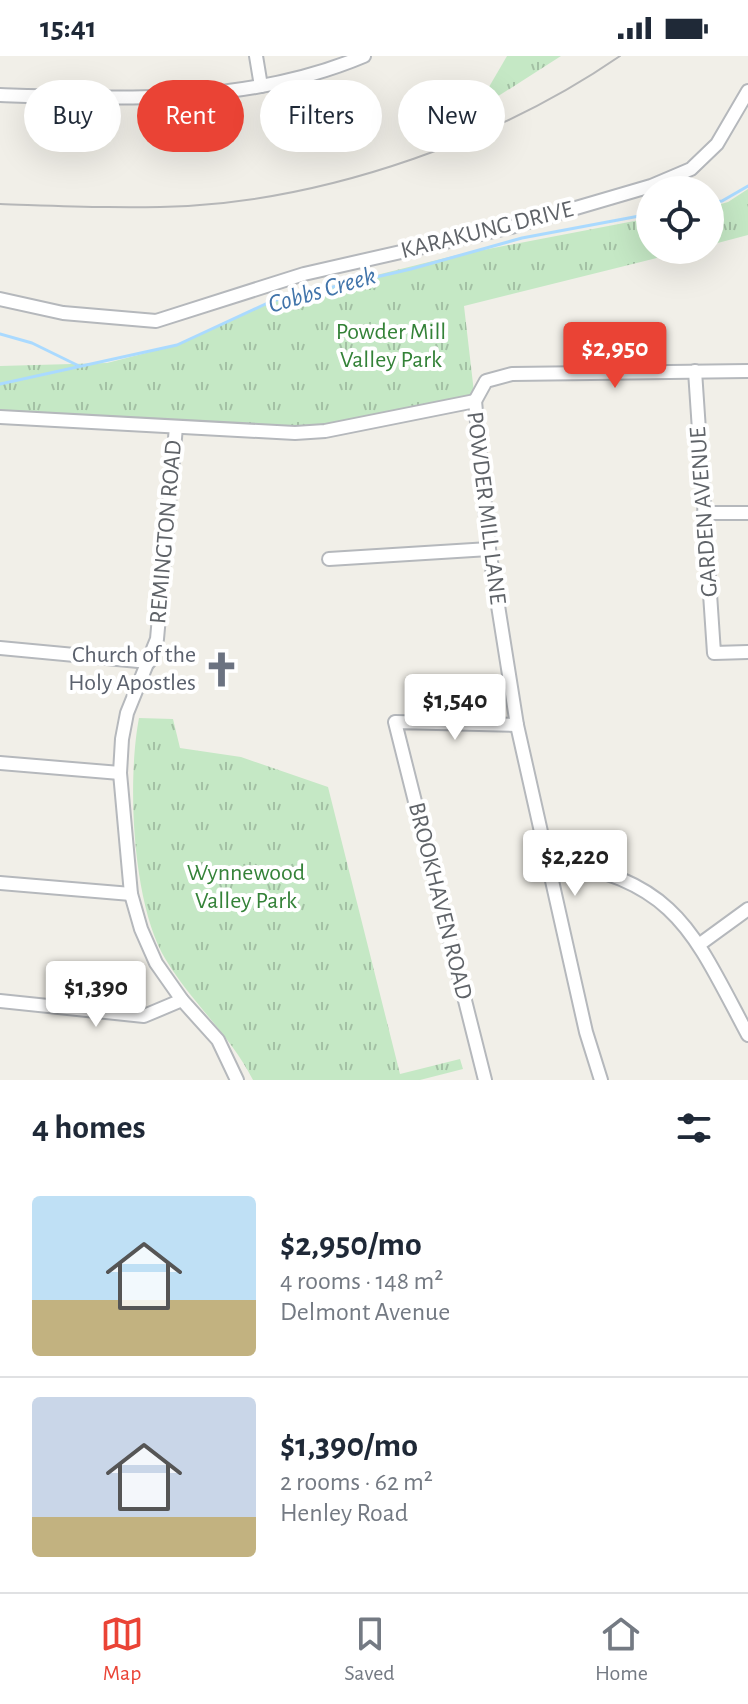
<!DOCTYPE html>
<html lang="en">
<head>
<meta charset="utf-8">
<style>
	:root { --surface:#fff; --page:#f2f2f3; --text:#1f2937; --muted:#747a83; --line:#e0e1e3; --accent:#ea4335 }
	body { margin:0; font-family:"Alegreya Sans",sans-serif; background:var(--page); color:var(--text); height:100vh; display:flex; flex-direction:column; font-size:30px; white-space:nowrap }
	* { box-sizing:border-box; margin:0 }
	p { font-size:26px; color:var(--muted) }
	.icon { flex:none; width:44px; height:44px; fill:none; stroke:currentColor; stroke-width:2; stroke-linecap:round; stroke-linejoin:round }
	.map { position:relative; height:1024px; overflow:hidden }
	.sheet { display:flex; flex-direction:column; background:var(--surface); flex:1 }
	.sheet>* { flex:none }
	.top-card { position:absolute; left:24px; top:24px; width:700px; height:72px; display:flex; gap:16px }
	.fabs { position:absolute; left:636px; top:120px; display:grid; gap:16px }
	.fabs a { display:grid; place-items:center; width:88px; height:88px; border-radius:50%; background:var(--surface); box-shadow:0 8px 32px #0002; font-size:40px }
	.price { position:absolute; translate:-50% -68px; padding:0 18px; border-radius:8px; background:#fff; color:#222; font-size:26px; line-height:52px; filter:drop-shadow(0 2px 4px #0008) }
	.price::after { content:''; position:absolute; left:50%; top:48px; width:24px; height:18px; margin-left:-12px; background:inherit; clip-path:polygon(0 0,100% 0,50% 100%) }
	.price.active { background:var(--accent); color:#fff }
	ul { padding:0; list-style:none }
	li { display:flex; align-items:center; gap:24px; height:200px; padding:0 32px }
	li+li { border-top:2px solid var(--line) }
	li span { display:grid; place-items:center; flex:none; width:224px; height:160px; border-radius:8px; color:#555 }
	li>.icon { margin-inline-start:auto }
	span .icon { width:96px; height:96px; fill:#fffc; stroke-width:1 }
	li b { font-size:34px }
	h2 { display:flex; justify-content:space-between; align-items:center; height:96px; padding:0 32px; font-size:34px }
	.pill { padding:0 28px; border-radius:36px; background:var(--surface); box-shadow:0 8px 32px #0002; font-size:28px; line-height:72px }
	.pill.active { background:var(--accent); color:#fff }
	.status { display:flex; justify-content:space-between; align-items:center; height:56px; padding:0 40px; background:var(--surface); direction:ltr }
	.status svg { height:22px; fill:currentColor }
	.tabs { display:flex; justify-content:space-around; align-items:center; height:112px; border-top:2px solid var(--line); background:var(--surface); font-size:22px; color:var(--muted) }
	.tabs a { display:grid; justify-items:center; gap:4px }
	.tabs .active { color:var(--accent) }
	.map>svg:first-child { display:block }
</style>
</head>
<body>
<div class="status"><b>15:41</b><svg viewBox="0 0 49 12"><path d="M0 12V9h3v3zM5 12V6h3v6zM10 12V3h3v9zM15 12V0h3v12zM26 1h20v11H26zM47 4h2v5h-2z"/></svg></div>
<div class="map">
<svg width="748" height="1024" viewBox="0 0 748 1024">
	<defs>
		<pattern id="park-tufts" width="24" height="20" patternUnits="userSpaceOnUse" patternTransform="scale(2)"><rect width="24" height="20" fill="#c5e8c5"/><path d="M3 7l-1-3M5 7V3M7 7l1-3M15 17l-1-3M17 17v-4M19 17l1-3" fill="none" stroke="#a3c0a4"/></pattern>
	</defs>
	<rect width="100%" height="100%" fill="#f1efe8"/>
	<g fill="url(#park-tufts)">
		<polygon points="507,0 561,0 475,55"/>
		<polygon points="748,133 748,179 710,189 710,151 728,146"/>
		<polygon points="650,162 650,194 689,194 464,250 475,345 325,375 0,361 0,310 107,307 177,289 272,245 457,199"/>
		<path d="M139,662L173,663L180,692L241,701L328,731L400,1018L460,1003L463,1013L420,1024H253C230,979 192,947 166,904C132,849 127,725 139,662Z"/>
	</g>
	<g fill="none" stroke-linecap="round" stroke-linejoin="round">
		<g stroke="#aadaff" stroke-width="3">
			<polyline points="710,147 722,145 748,130"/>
			<polyline points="0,278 32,287 79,310"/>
			<polyline points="0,328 177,289 272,245 411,213 522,182 650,158"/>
		</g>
		<defs>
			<g id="minor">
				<polyline points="256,0 261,30"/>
				<path d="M0,39C123,43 248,49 364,0"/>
				<polyline points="0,243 63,257 156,265 304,218 511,171 651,130 691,113 717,88 748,35"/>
				<polyline points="695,315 714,597 748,596"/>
				<polyline points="475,345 489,493 517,669 586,976 601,1024"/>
				<polyline points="475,345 486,325 512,318 748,315"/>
				<polyline points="0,361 295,377 325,375 475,345"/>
				<polyline points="176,371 157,583 127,657 122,683 120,717 131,838 141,873 156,907 182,944 218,984 237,1024"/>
				<polyline points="704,457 748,457"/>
				<polyline points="329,503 489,493"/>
				<polyline points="0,592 149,606"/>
				<polyline points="0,707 120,717"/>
				<path d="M548,803C677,826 691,872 748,979"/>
				<polyline points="0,827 131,838"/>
				<polyline points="700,888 748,853"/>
				<polyline points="0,945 144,960 182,944"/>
				<polyline points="485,1024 395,666 517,669"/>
			</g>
		</defs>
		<use href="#minor" stroke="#b5b8bc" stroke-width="16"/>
		<use href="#minor" stroke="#fff" stroke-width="12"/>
		<path stroke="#b6b7b8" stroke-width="2" d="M0,148C63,150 125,153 188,150C334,141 500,83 620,0"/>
	</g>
	<defs>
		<symbol id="church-bare" viewBox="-9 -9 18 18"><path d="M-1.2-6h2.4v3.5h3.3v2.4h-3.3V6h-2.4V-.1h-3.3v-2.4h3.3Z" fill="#6b7280" stroke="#fff" stroke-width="2.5" paint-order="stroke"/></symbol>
	</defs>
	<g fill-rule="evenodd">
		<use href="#church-bare" x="196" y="588" width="51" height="51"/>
	</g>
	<g text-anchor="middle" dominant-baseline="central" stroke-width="8" stroke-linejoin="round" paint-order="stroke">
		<g font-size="24" fill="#5f6368" stroke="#fff">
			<text transform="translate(487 174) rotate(-14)">KARAKUNG DRIVE</text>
			<text transform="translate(486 452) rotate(83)">POWDER MILL LANE</text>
			<text transform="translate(704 456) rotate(-94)">GARDEN AVENUE</text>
			<text transform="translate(166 476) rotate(-85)">REMINGTON ROAD</text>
			<text transform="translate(440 845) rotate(76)">BROOKHAVEN ROAD</text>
		</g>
		<g font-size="24" fill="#348238" stroke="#fff">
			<text x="391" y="276">Powder Mill<tspan x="391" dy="28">Valley Park</tspan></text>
			<text x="246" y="817">Wynnewood<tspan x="246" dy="28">Valley Park</tspan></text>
		</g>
		<g font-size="24" fill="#5b616d" stroke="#fff" text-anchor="end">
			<text x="196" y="599">Church of the<tspan x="196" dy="28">Holy Apostles</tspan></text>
		</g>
		<g font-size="26" font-style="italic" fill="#4174aa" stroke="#fff">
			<text transform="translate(322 234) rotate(-16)">Cobbs Creek</text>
		</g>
	</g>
</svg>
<div class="fabs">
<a><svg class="icon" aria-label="locate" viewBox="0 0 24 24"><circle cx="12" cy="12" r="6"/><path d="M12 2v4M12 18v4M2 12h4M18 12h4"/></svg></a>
</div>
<b class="price active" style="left:615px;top:334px">$2,950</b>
<b class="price" style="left:455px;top:686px">$1,540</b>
<b class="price" style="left:575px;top:842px">$2,220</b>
<b class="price" style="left:96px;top:973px">$1,390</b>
<div class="top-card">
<a class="pill">Buy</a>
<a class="pill active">Rent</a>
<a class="pill">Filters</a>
<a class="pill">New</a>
</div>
</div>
<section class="sheet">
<h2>4 homes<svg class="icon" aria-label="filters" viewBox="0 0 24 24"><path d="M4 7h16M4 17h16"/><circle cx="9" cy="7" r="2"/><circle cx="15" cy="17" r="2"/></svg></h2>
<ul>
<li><span style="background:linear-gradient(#bfe0f5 65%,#c2b280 0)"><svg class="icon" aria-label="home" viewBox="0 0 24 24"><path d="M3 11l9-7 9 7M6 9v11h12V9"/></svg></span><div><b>$2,950/mo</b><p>4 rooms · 148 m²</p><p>Delmont Avenue</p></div></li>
<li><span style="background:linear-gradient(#c9d6e8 75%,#c2b280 0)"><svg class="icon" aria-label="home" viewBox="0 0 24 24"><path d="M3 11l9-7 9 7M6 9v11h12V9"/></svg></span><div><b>$1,390/mo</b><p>2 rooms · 62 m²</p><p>Henley Road</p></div></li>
</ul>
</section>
<nav class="tabs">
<a class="active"><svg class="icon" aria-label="map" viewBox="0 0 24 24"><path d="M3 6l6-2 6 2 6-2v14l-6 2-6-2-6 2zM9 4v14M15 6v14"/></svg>Map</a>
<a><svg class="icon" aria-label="saved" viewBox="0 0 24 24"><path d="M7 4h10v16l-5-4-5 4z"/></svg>Saved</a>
<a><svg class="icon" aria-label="home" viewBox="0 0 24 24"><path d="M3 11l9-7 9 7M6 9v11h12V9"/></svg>Home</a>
</nav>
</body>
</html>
